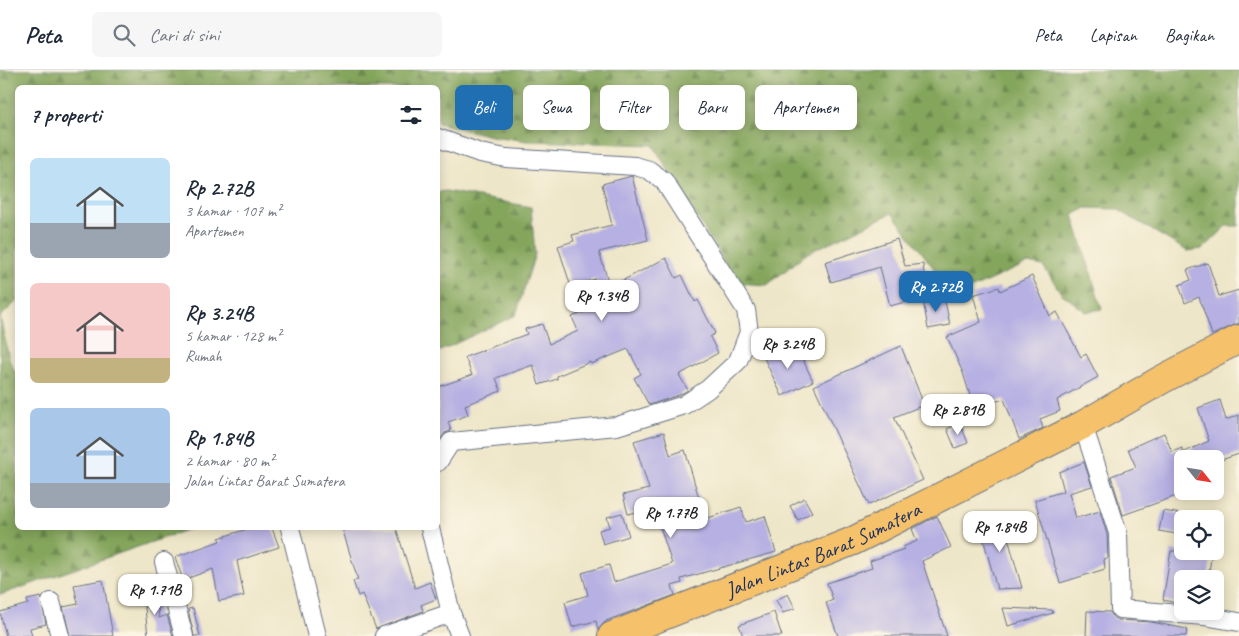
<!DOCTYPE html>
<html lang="id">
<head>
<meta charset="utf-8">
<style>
	:root { --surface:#fff; --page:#f6f6f7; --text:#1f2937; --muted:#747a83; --line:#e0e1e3; --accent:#1f6fb2 }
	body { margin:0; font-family:Caveat,sans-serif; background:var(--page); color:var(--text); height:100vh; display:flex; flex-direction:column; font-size:19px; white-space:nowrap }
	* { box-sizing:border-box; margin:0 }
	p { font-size:16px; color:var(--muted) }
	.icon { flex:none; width:28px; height:28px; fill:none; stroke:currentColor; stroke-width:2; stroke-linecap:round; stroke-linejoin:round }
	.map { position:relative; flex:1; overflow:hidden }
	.details { position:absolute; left:15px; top:15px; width:425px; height:445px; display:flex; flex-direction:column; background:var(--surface); border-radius:8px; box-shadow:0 2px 12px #0003 }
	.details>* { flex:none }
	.banner { position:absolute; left:455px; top:15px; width:475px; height:45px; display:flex; gap:10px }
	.needle { width:32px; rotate:120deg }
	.buttons { position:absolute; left:1174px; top:380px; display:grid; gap:10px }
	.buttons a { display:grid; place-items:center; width:50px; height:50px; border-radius:8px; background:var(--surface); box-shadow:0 2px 12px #0003; font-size:25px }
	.price { position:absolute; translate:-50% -42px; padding:0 11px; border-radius:10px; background:#fff; color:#222; font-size:16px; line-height:32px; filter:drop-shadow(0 1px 2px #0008) }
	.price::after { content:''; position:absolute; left:50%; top:30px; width:15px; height:11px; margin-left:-8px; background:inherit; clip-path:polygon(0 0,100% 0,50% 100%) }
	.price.selected { background:var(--accent); color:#fff }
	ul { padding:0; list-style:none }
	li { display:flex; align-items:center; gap:15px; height:125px; padding:0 15px }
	li span { display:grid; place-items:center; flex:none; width:140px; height:100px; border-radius:8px; color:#555 }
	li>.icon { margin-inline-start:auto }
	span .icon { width:60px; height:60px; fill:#fffc; stroke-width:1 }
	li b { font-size:21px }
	h2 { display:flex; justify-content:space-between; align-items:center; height:60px; padding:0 15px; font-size:21px }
	.chip { padding:0 18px; border-radius:8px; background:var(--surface); box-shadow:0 2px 12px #0003; font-size:18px; line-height:45px }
	.chip.selected { background:var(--accent); color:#fff }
	header { display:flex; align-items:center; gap:30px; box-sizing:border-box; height:70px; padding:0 25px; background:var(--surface); border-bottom:1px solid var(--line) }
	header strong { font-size:24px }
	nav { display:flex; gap:28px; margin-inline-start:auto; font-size:18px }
	.search { width:350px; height:45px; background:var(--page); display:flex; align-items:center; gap:12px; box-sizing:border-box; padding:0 18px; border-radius:8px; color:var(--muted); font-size:19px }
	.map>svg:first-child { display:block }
</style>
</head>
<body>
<header>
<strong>Peta</strong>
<div class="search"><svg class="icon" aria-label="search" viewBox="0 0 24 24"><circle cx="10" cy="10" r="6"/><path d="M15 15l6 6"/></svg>Cari di sini</div>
<nav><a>Peta</a><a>Lapisan</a><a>Bagikan</a></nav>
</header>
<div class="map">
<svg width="1239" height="566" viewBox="0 0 1239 566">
	<defs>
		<pattern id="forest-firs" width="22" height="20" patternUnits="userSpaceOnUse" patternTransform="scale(1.25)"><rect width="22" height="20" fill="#84a65b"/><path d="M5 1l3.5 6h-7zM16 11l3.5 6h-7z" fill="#6b884e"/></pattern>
	</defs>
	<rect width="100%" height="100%" fill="#fcf5e5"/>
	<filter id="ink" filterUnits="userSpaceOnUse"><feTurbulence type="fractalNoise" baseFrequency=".02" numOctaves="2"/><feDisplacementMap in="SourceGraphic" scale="10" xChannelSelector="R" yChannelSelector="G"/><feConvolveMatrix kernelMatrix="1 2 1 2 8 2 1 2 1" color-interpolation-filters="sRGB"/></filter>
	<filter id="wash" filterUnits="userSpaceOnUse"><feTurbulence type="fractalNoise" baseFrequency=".0096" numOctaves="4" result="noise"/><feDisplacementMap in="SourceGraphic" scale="20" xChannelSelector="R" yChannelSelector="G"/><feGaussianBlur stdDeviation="1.12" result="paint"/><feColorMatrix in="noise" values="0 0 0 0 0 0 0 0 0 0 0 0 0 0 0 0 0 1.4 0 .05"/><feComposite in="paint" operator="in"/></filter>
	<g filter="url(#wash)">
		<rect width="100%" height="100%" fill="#eee6c8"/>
		<g fill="url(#forest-firs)" stroke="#506a5c">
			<polygon points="0,0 1239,0 1239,156 1227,156 1203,179 1187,181 1117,139 1086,138 1073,145 1102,239 1086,242 1061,223 1043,196 1028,193 966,221 950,220 892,143 808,183 767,215 737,213 653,75 527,71 491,66 438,53 438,18 18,18 17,231 0,247 10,292 17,305 18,458 192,458 0,525"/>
			<polygon points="446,121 531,137 535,184 516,245 438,282 438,122"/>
		</g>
		<g id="blocks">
			<g fill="#b6b0e3">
				<polygon points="632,106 648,170 599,182 610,217 666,188 676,208 682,205 695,232 698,230 715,263 710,267 718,283 679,305 688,320 679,325 649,335 634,308 641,304 628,279 591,294 590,292 557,306 557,309 539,315 533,295 496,308 501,321 465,335 468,345 448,352 451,361 445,363 438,373 438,317 472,305 465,287 527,264 525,259 542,254 549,274 578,261 572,247 606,233 595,209 571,217 558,176 574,171 572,165 612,155 602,114"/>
				<polygon points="897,169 905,196 923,194 927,226 890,236 880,197 831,212 825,192"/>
				<polygon points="1208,193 1219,226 1239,220 1239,253 1212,265 1199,227 1185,233 1179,215 1191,210 1187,200"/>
				<polygon points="1032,206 1050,246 1057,242 1081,287 1086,284 1098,307 1057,330 1060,341 1040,349 1043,358 1019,369 1004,329 974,338 963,303 947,267 981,252 973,225 999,217 1000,221"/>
				<polygon points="944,226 950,255 928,259 923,230"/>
				<polygon points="795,273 813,311 782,326 764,288"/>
				<polygon points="901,276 924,335 894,347 923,410 869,435 814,316"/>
				<polygon points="1220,330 1226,350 1239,345 1239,384 1215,392 1215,389 1182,389 1182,424 1123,445 1111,406 1136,397 1128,379 1164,363 1172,382 1182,378 1182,383 1209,371 1198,338"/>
				<polygon points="960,353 968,373 955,378 947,359"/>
				<polygon points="664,362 670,385 685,380 705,449 741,437 746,452 765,446 776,482 681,509 682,513 672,516 675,525 606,551 598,560 596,551 572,557 565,532 588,525 582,503 609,495 614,512 672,494 654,438 628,444 623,425 649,419 634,371"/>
				<polygon points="1084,392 1092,416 1069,423 1076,448 1100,441 1107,465 1108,488 1104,489 1105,499 1060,513 1035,430 1064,421 1059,402"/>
				<polygon points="804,428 812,442 798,450 790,436"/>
				<polygon points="1163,441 1182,444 1182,465 1159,461"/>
				<polygon points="622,443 629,466 603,474 599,460 610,457 607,447"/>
				<polygon points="1001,443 1022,518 997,519 978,450"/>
				<polygon points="937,446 951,477 922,491 947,566 838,566 826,533 833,530 827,513 872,498 870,491 904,479 903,477 917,471 912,459"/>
				<polygon points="250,458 272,458 279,477 237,491 244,526 219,531 213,499 183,510 175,487 220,471 219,468"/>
				<polygon points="342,458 396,458 415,518 430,512 436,529 421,535 423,541 376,559 362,524 358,526 353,511 358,510"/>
				<polygon points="1171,481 1212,481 1208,509 1182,509 1182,534 1163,530"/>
				<polygon points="103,510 113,566 70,566 63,537 78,534 74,515"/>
				<polygon points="156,519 159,548 167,545 173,566 148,566 143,520"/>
				<polygon points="788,524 795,538 783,543 776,530"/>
				<polygon points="41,527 46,554 30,558 32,566 6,566 0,542 28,534 27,530"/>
				<polygon points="193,538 200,566 194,566 188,539"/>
				<polygon points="1003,538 1052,540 1053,543 1008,556"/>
				<polygon points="1087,541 1110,542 1114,548 1119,550 1151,552 1187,559 1186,566 1086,566"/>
				<polygon points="774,542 782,566 743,566 739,555"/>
			</g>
		</g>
	</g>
	<g filter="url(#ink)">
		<use href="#blocks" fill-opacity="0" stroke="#656f83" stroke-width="1"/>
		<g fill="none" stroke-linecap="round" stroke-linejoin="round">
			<defs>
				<g id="minor">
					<polyline points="438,68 480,83 506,88 635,96 649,100 664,111 746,240 749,262 738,291 708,319 684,335 617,356 451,372 438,392"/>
					<polyline points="1083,355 1118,463 1120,539 1204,546 1239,552"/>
					<polyline points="290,458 317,566"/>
					<polyline points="430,458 451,543 460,566"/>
					<polyline points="164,492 184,566"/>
					<polyline points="51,532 60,566"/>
					<polyline points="384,566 451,543"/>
				</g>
				<g id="trunk">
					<path id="s1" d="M612,566L853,471L1083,355L1161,310L1239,269"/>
				</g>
			</defs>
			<use href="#minor" stroke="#656f83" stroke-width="20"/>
			<use href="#trunk" stroke="#656f83" stroke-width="30"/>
			<use href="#minor" stroke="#fff" stroke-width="18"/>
			<use href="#trunk" stroke="#f5c16b" stroke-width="28"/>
		</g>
	</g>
	<g text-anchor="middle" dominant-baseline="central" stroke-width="5" stroke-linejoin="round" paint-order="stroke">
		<g font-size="21" fill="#1b2f5e" stroke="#fcf5e5">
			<text stroke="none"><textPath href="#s1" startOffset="228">Jalan Lintas Barat Sumatera</textPath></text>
		</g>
	</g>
</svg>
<div class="buttons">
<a><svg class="needle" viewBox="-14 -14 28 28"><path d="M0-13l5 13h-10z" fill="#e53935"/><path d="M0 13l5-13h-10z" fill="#747a83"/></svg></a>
<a><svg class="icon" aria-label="locate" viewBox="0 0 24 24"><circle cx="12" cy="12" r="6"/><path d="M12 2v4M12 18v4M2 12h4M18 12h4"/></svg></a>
<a><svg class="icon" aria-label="layers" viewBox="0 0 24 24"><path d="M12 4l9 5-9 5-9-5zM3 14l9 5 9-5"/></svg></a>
</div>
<b class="price selected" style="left:936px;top:243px">Rp 2.72B</b>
<b class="price" style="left:602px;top:252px">Rp 1.34B</b>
<b class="price" style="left:788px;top:300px">Rp 3.24B</b>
<b class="price" style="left:958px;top:366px">Rp 2.81B</b>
<b class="price" style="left:671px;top:469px">Rp 1.77B</b>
<b class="price" style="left:1000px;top:483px">Rp 1.84B</b>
<b class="price" style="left:155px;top:546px">Rp 1.71B</b>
<div class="banner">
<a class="chip selected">Beli</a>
<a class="chip">Sewa</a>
<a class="chip">Filter</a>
<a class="chip">Baru</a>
<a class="chip">Apartemen</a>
</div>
<section class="details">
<h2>7 properti<svg class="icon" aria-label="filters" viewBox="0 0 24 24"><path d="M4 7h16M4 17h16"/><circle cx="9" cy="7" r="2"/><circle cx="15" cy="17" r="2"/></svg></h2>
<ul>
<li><span style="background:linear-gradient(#bfe0f5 65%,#9aa5b1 0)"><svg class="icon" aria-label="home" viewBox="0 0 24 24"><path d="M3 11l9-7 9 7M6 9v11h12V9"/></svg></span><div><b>Rp 2.72B</b><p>3 kamar · 107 m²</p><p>Apartemen</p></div></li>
<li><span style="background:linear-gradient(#f6c9c9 75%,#c2b280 0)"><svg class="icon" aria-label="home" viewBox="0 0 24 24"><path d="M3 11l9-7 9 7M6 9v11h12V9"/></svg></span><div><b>Rp 3.24B</b><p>5 kamar · 128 m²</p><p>Rumah</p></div></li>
<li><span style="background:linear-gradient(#a9c7e8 75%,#9aa5b1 0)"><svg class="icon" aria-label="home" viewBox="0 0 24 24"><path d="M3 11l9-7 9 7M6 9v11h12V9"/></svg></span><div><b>Rp 1.84B</b><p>2 kamar · 80 m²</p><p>Jalan Lintas Barat Sumatera</p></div></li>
</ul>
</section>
</div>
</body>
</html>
